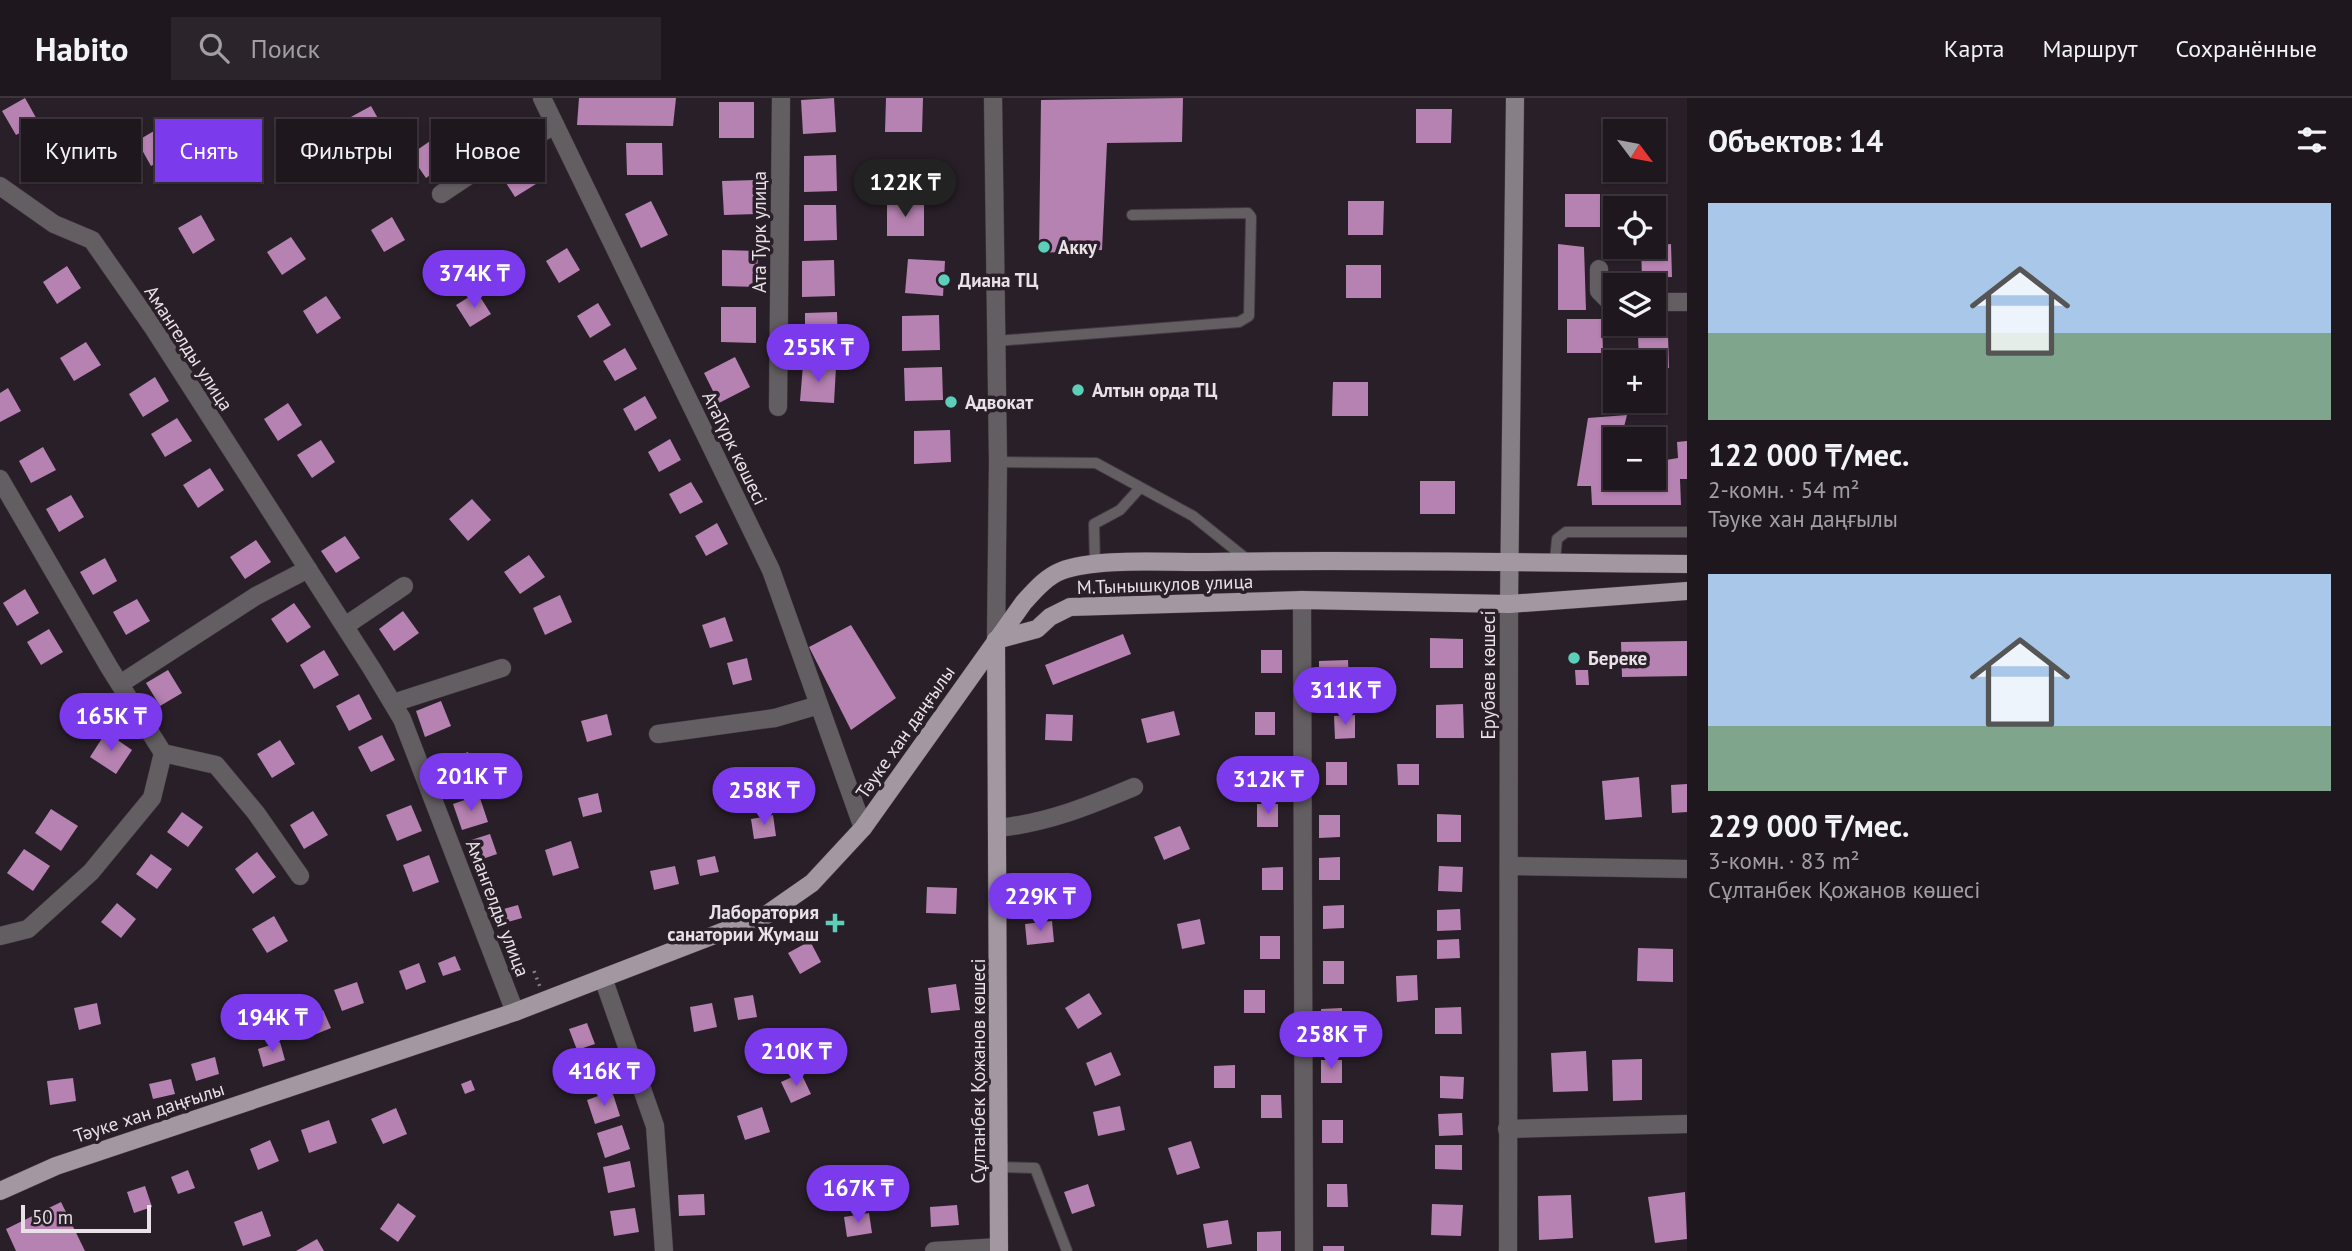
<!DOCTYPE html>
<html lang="ru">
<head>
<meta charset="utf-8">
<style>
	:root { --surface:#1f171e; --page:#2c242b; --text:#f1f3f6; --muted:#a19fa4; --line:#3c363c; --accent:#7c3aed }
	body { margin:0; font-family:"PT Sans",sans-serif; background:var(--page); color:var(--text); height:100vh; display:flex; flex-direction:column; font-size:26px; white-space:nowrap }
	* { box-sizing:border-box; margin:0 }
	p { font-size:23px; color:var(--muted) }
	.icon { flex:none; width:38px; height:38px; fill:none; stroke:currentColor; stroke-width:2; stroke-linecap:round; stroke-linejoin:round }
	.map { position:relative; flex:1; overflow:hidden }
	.sheet { display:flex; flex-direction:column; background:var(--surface); width:665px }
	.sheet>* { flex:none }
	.hud { position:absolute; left:21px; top:21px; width:665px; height:63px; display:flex; gap:14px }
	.needle { width:46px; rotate:122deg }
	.tools { position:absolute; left:1603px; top:21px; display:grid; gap:14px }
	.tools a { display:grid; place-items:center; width:63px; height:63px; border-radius:0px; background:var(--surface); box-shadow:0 2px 5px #0004,0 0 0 2px var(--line); font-size:35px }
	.scale { position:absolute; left:21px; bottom:18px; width:130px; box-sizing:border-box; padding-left:7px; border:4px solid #e8e1e7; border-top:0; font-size:19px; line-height:24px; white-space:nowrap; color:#e8e1e7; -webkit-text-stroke:5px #291f28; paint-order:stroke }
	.price { position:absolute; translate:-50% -60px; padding:0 16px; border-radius:24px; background:var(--accent); color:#fff; font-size:23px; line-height:46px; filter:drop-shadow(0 2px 4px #0008) }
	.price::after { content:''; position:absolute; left:50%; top:42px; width:21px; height:16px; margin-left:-10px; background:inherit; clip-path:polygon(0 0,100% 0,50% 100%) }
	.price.current { background:#222; color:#fff }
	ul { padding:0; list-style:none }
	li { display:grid; align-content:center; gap:14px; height:371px; padding:0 21px }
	li span { display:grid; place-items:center; height:217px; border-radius:0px; color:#555 }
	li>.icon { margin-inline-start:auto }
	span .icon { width:126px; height:126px; fill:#fffc; stroke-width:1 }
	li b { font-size:30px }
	h2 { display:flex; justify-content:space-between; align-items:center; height:84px; padding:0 21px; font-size:30px }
	.tag { padding:0 24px; border-radius:0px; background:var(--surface); box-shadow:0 2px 5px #0004,0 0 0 2px var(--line); font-size:24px; line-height:63px }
	.tag.current { background:var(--accent); color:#fff }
	header { display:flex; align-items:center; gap:42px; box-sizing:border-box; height:98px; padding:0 35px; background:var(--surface); border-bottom:2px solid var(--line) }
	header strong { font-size:33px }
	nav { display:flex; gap:38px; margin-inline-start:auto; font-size:24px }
	.search { width:490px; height:63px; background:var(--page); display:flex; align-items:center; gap:18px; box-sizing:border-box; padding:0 24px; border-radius:0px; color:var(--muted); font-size:26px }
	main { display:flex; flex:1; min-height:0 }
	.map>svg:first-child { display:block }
</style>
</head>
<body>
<header>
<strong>Habito</strong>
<div class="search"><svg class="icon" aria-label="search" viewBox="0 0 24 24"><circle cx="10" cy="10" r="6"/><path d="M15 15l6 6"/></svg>Поиск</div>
<nav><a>Карта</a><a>Маршрут</a><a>Сохранённые</a></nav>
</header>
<main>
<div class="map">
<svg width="1687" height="1153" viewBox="0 0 1687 1153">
	<rect width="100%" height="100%" fill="#291f28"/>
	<g fill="#b682b1">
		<polygon points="25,0 39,25 16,37 2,13"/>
		<polygon points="579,0 676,0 673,28 577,27"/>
		<polygon points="834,0 836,34 803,36 801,2"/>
		<polygon points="886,0 923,0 922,34 885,34"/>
		<polygon points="1183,0 1182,44 1107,45 1102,152 1039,155 1041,2"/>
		<rect x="719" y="4" width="35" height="36"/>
		<polygon points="371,8 385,33 362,45 349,20"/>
		<polygon points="1416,11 1452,11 1451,45 1416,45"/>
		<polygon points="474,25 490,48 468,64 451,41"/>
		<polygon points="159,30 174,55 151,68 137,43"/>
		<polygon points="433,41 449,64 426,80 410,57"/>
		<polygon points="626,45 662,45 663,77 627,77"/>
		<polygon points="836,57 837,93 804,94 804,58"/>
		<rect x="886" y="62" width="37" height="35"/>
		<polygon points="522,64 536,86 515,99 501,77"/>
		<polygon points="756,82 757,116 724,117 722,83"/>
		<rect x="1565" y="96" width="35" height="33"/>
		<polygon points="651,103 668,137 641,150 625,116"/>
		<polygon points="887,103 924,104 924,138 887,138"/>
		<polygon points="1348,103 1384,103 1383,137 1348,137"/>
		<polygon points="804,107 836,107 837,142 804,143"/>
		<polygon points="201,117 215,142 193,156 178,130"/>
		<polygon points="392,119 405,142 384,154 371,132"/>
		<polygon points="291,139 306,161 282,177 267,154"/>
		<polygon points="1558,146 1584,149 1586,212 1558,212"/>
		<polygon points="1671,146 1672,179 1642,180 1641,149"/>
		<polygon points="567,150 580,172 559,185 546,163"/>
		<polygon points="722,152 758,153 757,189 722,188"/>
		<polygon points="908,161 945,163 943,198 905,195"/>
		<polygon points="834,162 835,198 802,199 802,163"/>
		<rect x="1346" y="167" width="35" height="33"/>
		<polygon points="67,168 81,190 57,206 43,184"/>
		<polygon points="477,194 491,216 470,229 456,207"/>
		<polygon points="326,198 341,220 317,236 303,213"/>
		<polygon points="598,205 611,227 590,240 577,218"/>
		<polygon points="721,209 756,209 756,245 721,244"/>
		<polygon points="837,214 838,250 805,251 805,215"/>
		<polygon points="939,217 940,252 902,253 902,218"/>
		<polygon points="1567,221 1602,221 1603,255 1567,255"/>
		<polygon points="1668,237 1669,270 1654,270 1654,264 1639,264 1638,238"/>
		<polygon points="86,244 101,267 74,283 60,260"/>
		<polygon points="625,250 637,271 615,283 603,263"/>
		<polygon points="735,259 750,289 719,305 704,275"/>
		<polygon points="803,267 836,269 834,305 800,303"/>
		<polygon points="942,269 943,302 905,303 904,270"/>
		<polygon points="155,279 169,303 143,319 129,296"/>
		<polygon points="1333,284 1368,284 1368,318 1332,318"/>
		<polygon points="8,290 21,313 0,324 0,295"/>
		<polygon points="645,298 657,320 635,333 623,311"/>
		<polygon points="288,305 302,327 278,343 264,321"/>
		<polygon points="1627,317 1621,341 1615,341 1615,380 1654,380 1654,364 1678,360 1677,344 1687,343 1687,381 1680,381 1681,407 1592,407 1591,388 1577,388 1588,320"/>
		<polygon points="177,320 192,343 165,359 151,336"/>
		<polygon points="950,332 951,364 914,366 914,333"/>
		<polygon points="670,341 681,362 659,374 648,354"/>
		<polygon points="321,342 335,364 312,380 297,357"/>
		<polygon points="43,349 56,372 31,385 19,363"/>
		<polygon points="210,370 224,392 198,410 183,387"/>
		<rect x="1420" y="383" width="35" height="33"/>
		<polygon points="691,384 703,404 680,416 669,396"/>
		<polygon points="71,397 84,419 59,434 46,411"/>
		<polygon points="472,401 491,422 468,443 449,421"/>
		<polygon points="717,425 728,446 706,458 695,438"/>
		<polygon points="345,438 360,460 336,475 321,453"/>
		<polygon points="256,442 271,464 245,481 230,459"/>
		<polygon points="529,457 545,479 520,496 504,474"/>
		<polygon points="105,460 117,483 93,497 80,474"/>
		<polygon points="25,491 39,515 17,528 3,505"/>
		<polygon points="560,497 572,524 545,537 533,510"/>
		<polygon points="137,501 150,523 126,537 113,514"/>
		<polygon points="294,505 311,529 287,545 271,521"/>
		<polygon points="403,513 419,535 394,553 379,531"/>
		<polygon points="725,519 733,543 710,550 702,527"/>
		<polygon points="851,527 896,600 851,632 809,549"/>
		<polygon points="49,531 63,554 41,567 27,544"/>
		<polygon points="1123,536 1131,556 1053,587 1045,567"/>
		<polygon points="1430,540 1463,541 1463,570 1430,570"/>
		<polygon points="1687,543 1687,578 1622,579 1621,544"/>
		<polygon points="324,552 339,577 314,591 300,567"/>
		<rect x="1261" y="552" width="21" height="23"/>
		<polygon points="747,560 752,582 733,587 727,565"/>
		<polygon points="1348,562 1349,586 1319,587 1319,563"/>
		<polygon points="168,572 182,595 160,608 146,585"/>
		<polygon points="1575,572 1588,572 1589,587 1576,587"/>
		<polygon points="359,596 372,621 349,633 336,608"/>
		<polygon points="441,603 451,628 425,639 416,613"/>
		<polygon points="1463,606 1464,640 1436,640 1436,607"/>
		<polygon points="1174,613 1180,637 1147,645 1141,621"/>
		<rect x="1255" y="614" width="20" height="23"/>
		<polygon points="607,616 612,637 587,644 581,623"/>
		<polygon points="1046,616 1073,617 1072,643 1045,642"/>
		<polygon points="1355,617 1355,640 1335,641 1334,618"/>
		<polygon points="106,634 132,652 116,676 90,659"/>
		<polygon points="382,637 395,662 371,674 358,649"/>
		<polygon points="280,642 295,666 272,680 257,656"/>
		<polygon points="468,654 477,679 450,689 441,664"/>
		<polygon points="1247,658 1267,658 1267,680 1247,681"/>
		<rect x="1326" y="664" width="21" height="23"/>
		<polygon points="1397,666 1419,666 1419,687 1398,687"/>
		<polygon points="1639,679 1642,719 1605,722 1602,683"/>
		<polygon points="1687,686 1687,714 1672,715 1671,687"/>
		<polygon points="598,695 602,714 583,719 578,700"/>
		<polygon points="479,697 488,724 462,732 453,706"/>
		<rect x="1257" y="706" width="21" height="23"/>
		<polygon points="411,707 422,733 397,743 386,717"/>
		<polygon points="51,711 78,728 61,753 35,735"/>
		<polygon points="313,713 328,737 304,751 290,727"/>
		<polygon points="182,714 203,729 188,749 167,734"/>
		<polygon points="1437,716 1461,717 1461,744 1437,744"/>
		<polygon points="773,717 776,738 754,741 751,721"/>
		<polygon points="1319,717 1340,717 1340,739 1319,740"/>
		<polygon points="1180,728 1190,751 1164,762 1154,739"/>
		<polygon points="490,736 497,756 474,764 468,743"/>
		<polygon points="571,743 579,770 553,778 545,752"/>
		<polygon points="24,751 50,768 33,793 7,775"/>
		<polygon points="257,754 276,779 253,796 235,771"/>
		<polygon points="151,756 172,771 157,791 136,776"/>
		<polygon points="429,757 439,784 413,794 403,767"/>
		<polygon points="715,758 719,774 700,778 697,762"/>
		<polygon points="1340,759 1340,782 1319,782 1319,760"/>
		<polygon points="675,768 679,786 654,792 650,773"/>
		<polygon points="1439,768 1463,769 1462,794 1438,793"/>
		<polygon points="1283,769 1283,792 1262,792 1262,770"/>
		<polygon points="927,789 957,790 956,816 926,815"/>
		<polygon points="117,805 136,821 121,840 101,824"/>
		<polygon points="518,807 522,820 504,825 500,812"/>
		<polygon points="1344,807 1344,830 1323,831 1323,808"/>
		<polygon points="1460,811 1461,832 1437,833 1437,812"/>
		<polygon points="274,818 288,843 267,855 252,831"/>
		<polygon points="1200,821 1205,846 1182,851 1177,826"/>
		<polygon points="1052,823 1054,844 1027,847 1025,826"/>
		<rect x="1260" y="838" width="20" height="23"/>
		<polygon points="1459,841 1460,860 1437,861 1437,842"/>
		<polygon points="810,843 821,864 800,876 788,855"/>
		<polygon points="1638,850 1673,851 1673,884 1637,883"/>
		<polygon points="455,858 461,872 443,878 438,865"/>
		<rect x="1323" y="863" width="21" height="23"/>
		<polygon points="419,865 426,884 406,892 399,873"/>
		<polygon points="1417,877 1418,902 1397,904 1396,878"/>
		<polygon points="357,884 364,905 342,913 334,892"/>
		<polygon points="956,886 960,912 931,915 928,890"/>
		<rect x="1244" y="892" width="21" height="23"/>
		<polygon points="1089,895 1102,916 1078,931 1065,910"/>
		<polygon points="753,897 757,919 738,922 734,900"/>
		<polygon points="97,905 101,926 79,932 74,910"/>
		<polygon points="712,905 717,929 694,934 690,909"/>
		<polygon points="1461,909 1462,936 1435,936 1435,910"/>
		<polygon points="1342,910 1342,933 1321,933 1321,911"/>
		<polygon points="323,912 331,930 314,937 306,919"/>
		<polygon points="587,925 595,946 577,952 569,931"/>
		<polygon points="280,944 285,962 263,969 258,951"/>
		<polygon points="1586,953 1588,993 1553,994 1551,955"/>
		<polygon points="1111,954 1121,977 1095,988 1086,965"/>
		<polygon points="215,959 219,976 196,983 191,966"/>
		<polygon points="599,960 607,984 582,992 574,968"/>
		<polygon points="1642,961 1642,1002 1613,1003 1612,962"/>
		<rect x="1321" y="962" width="21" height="23"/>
		<polygon points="1235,967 1235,990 1214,990 1214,968"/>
		<polygon points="801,975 811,996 791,1005 781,984"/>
		<polygon points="1440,978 1464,979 1463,1001 1440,1000"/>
		<polygon points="73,980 76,1003 50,1007 47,983"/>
		<polygon points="171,981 175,996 153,1001 149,986"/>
		<polygon points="471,982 475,992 465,996 461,986"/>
		<polygon points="612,993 620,1018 595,1026 587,1002"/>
		<polygon points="1261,997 1281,997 1282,1020 1261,1020"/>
		<polygon points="1120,1008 1125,1032 1098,1038 1093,1014"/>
		<polygon points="762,1009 770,1034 745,1042 737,1018"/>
		<polygon points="396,1010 407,1036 383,1046 371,1021"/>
		<polygon points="1462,1015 1463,1037 1439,1038 1438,1016"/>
		<polygon points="329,1022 337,1045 309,1055 301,1032"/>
		<rect x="1322" y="1022" width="21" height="23"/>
		<polygon points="622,1027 630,1051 605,1060 597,1035"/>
		<polygon points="270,1042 279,1063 258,1072 250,1051"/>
		<polygon points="1191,1043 1200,1070 1177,1077 1168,1050"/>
		<polygon points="1435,1047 1462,1047 1462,1072 1435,1071"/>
		<polygon points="630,1063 635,1089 608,1095 603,1069"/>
		<polygon points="188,1072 195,1090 178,1096 171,1079"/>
		<polygon points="1088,1086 1095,1108 1072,1116 1064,1094"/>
		<polygon points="1327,1086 1347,1086 1348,1109 1327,1109"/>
		<polygon points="145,1088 152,1109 134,1115 127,1094"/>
		<polygon points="1685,1094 1687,1141 1655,1145 1648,1099"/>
		<polygon points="704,1096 705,1117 679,1118 678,1097"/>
		<polygon points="1571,1097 1573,1140 1539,1142 1538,1098"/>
		<polygon points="61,1104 85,1153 16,1153 6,1131"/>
		<polygon points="398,1105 416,1118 398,1144 380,1131"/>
		<polygon points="1432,1106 1463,1107 1461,1138 1431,1137"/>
		<polygon points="957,1107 959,1127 931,1129 930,1109"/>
		<polygon points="635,1110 639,1134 614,1138 610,1113"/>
		<polygon points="262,1113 271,1138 243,1148 234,1124"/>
		<polygon points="869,1115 872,1135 847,1139 844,1119"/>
		<polygon points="1228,1122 1232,1146 1207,1150 1203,1126"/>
		<polygon points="1281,1133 1281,1153 1257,1153 1257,1134"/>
		<polygon points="317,1141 324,1153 296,1153"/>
		<rect x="1323" y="1148" width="21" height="5"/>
	</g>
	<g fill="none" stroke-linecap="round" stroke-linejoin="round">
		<defs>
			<g id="service">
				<polyline points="996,243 1239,224 1249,218 1251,119 1248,115 1132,117"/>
				<polyline points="998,364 1096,365 1193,418 1249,463"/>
				<polyline points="1555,462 1557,441 1566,434 1687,434"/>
				<polyline points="1095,466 1094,426 1120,412 1139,391"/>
				<polyline points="999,1069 1035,1070 1067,1153"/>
			</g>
			<g id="minor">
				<polyline points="542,0 771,472 863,730"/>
				<polyline points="0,88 54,126 92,142 152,228 372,571 402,621 515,914"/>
				<polyline points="441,96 486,66 555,27"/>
				<polyline points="1599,171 1599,193 1610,204 1615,204"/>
				<polyline points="1654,204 1687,204"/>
				<polyline points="778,309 781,0"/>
				<polyline points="0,381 109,569 163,655 216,667 256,715 300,778"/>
				<polyline points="1302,502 1304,1153"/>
				<polyline points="345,528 404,488"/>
				<polyline points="120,586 256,498 308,471"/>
				<polyline points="393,605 502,570"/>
				<polyline points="658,636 775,620 819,607"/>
				<path d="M998,730C1047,725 1089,708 1134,689"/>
				<polyline points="1510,768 1687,771"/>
				<polyline points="0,838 28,831 91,774 152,700 163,655"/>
				<polyline points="603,880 655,1028 664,1153"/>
				<polyline points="1507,1031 1687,1026"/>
				<polyline points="934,1153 999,1149"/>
				<polyline points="1508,1153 1509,506"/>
			</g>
			<polyline id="tertiary" points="993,0 998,364 996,542"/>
			<polyline id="secondary" points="1509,506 1515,0"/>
			<g id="primary">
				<polyline points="996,542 1037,531 1050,519 1070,509 1302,502 1509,506 1687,493"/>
				<polyline points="996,542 999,1153"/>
				<path d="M0,1093L56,1068L515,914L766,817L812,785L863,730L1024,504C1035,492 1046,479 1061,473C1097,459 1169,465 1209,464C1368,461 1528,465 1687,466"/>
			</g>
		</defs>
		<use href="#service" stroke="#443a43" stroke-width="12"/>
		<use href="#minor" stroke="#443a43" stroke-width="19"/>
		<use href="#tertiary" stroke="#443a43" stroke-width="19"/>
		<use href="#secondary" stroke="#443a43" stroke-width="19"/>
		<use href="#primary" stroke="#443a43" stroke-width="19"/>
		<polyline stroke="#888087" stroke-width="3.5" stroke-dasharray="2 5" stroke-linecap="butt" points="534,873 540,889"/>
		<use href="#service" stroke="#635e62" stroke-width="10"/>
		<use href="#minor" stroke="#635e62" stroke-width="18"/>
		<use href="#tertiary" stroke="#635e62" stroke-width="18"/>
		<use href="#secondary" stroke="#877f86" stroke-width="18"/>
		<use href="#primary" stroke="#a398a2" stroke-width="18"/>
	</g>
	<g fill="#5dceb9" stroke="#291f28" stroke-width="2.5">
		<circle cx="1044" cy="149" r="7"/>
		<circle cx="944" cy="182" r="7"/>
		<circle cx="1078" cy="292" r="7"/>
		<circle cx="951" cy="304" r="7"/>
		<circle cx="1574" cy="560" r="7"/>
		<path d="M831.5 814.5h7v7h7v7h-7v7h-7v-7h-7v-7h7z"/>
	</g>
	<g text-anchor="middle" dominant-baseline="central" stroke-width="7" stroke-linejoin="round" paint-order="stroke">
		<g font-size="19" fill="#e8e1e7" stroke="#291f28">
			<text transform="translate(759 134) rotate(-90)">Ата Турк улица</text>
			<text transform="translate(189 250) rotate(57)">Амангелды улица</text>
			<text transform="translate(735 350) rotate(64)">АтаТүрк көшесі</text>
			<text transform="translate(1165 486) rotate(-2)">М.Тынышкулов улица</text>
			<text transform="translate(1488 577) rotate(-90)">Ерубаев көшесі</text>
			<text transform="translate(905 634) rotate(-55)">Тәуке хан даңғылы</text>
			<text transform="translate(498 810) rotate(69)">Амангелды улица</text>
			<text transform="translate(978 973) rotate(-90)">Сұлтанбек Қожанов көшесі</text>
			<text transform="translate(149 1014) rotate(-18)">Тәуке хан даңғылы</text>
		</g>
		<g font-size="19" font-weight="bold" fill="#e8e1e7" stroke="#291f28" text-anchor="start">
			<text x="1058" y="149">Акку</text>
			<text x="958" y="182">Диана ТЦ</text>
			<text x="1092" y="292">Алтын орда ТЦ</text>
			<text x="965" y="304">Адвокат</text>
			<text x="1588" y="560">Береке</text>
			<text x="819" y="814" text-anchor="end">Лаборатория<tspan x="819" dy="22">санатории Жумаш</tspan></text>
		</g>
	</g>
</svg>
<div class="tools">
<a><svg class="needle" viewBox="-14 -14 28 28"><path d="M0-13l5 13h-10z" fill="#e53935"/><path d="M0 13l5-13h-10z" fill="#a19fa4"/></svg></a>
<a><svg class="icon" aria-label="locate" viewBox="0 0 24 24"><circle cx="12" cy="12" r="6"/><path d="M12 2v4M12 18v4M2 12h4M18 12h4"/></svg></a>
<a><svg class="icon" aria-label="layers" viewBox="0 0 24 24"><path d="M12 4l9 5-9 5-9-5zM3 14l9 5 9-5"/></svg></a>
<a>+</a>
<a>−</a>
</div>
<div class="scale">50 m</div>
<b class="price current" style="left:905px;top:121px">122K ₸</b>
<b class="price" style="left:474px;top:212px">374K ₸</b>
<b class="price" style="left:818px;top:286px">255K ₸</b>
<b class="price" style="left:1345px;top:629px">311K ₸</b>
<b class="price" style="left:111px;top:655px">165K ₸</b>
<b class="price" style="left:471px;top:715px">201K ₸</b>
<b class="price" style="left:1268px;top:718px">312K ₸</b>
<b class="price" style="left:764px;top:729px">258K ₸</b>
<b class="price" style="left:1040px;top:835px">229K ₸</b>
<b class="price" style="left:272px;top:956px">194K ₸</b>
<b class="price" style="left:1331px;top:973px">258K ₸</b>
<b class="price" style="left:796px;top:990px">210K ₸</b>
<b class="price" style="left:604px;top:1010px">416K ₸</b>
<b class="price" style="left:858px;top:1127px">167K ₸</b>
<div class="hud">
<a class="tag">Купить</a>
<a class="tag current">Снять</a>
<a class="tag">Фильтры</a>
<a class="tag">Новое</a>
</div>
</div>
<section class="sheet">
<h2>Объектов: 14<svg class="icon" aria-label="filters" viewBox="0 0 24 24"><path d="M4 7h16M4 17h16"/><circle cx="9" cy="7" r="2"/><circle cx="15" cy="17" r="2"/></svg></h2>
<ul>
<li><span style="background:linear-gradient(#a9c7e8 60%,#7fa58c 0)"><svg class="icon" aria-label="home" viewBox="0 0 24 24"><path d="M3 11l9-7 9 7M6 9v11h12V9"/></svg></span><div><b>122 000 ₸/мес.</b><p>2-комн. · 54 m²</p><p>Тәуке хан даңғылы</p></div></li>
<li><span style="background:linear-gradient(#a9c7e8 70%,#7fa58c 0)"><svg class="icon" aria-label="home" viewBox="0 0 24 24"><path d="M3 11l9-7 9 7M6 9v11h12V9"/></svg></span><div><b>229 000 ₸/мес.</b><p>3-комн. · 83 m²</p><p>Сұлтанбек Қожанов көшесі</p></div></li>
</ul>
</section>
</main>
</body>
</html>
